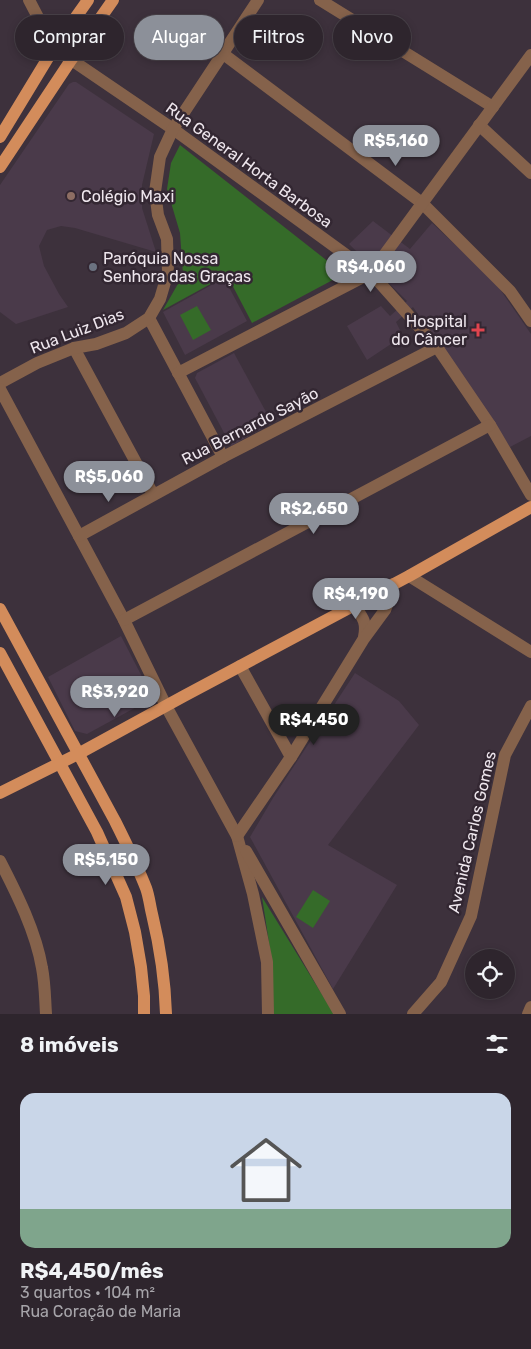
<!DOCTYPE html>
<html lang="pt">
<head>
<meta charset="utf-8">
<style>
	:root { --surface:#2e252d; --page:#3a3139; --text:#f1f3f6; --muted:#a7a5aa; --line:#494249; --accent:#8c9099 }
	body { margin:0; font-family:Rubik,sans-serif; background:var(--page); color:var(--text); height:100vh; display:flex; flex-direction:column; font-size:19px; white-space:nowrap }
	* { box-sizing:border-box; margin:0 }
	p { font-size:16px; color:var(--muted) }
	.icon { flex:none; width:28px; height:28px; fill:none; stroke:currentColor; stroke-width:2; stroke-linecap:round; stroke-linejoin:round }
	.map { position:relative; height:1014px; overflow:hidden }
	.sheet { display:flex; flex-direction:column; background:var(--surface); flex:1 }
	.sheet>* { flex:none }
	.guide { position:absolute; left:15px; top:15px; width:501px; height:45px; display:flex; gap:10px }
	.buttons { position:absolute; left:465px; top:949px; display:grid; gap:10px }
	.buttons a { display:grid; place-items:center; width:50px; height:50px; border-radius:50%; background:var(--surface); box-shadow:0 2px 8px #0003,0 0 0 1px var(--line); font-size:25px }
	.price { position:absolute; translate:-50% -42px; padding:0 11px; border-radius:18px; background:var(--accent); color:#fff; font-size:16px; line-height:32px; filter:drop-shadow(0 1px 2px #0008) }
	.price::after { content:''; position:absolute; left:50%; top:30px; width:15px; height:11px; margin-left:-8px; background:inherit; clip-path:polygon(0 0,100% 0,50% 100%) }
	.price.on { background:#222; color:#fff }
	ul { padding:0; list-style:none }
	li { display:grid; align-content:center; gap:10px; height:265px; padding:0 20px }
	li span { display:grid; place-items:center; height:155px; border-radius:15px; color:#555 }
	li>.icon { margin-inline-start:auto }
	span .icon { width:90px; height:90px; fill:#fffc; stroke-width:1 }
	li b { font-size:21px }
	h2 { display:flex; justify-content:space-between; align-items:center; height:60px; padding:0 20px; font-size:21px }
	.pill { padding:0 18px; border-radius:22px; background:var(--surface); box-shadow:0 2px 8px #0003,0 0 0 1px var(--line); font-size:18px; line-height:45px }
	.pill.on { background:var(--accent); color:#fff }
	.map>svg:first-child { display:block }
</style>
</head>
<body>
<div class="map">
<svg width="531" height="1014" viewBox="0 0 531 1014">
	<rect width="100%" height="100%" fill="#3d313c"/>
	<g fill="#4a3a4a">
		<polygon points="73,82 76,82 154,134 142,185 142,208 156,252 75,228 61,226 47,230 39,246 44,266 59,294 68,307 16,324 0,312 0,185 69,84"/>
		<polygon points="373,221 410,249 432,223 495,282 531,334 531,436 510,447 413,307 396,322 403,336 367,360 347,326 381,306 390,316 407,301 349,244"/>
		<polygon points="224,278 247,321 185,355 163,312"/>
		<polygon points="234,353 272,423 231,446 195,378 197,373"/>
		<polygon points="121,636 153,698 87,734 75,731 48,677"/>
		<polygon points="355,673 399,701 419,725 328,845 397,885 333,989 250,837 273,798"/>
	</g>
	<g fill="#356b29">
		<polygon points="180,145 344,274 252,323 227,275 163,310 183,275 180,233 167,189 171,163"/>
		<polygon points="197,306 211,330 193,340 180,315"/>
		<polygon points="313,890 330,901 313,928 296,917"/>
		<polygon points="262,897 334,1014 273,1014 272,962"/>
	</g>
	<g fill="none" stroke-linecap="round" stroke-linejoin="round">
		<g stroke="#85624b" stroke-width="12">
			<polyline points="29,0 54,48 173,129 371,273 437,347 490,425 531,495"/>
			<polyline points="320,0 493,107"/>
			<polyline points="222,53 422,203 510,291 531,321"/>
			<polyline points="479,125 531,173"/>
			<polyline points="149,318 223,457"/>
			<polyline points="74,348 153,494"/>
			<polyline points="178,373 371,273 531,55"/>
			<polyline points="0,383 37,363 74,348 96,344 126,333 149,318 160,299 168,272 167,239 158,215 155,192 160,157 173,129 258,0"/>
			<polyline points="0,389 124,620 166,706 237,836 253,894 267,962 268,1014"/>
			<polyline points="79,536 223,457 437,347"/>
			<polyline points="409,576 531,652"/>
			<path d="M354,605C363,618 367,622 364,637"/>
			<polyline points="124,620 490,425"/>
			<polyline points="240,666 291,757"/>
			<polyline points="237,836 291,757 363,640 385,610 390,597 393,584"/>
			<polyline points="246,851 340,1014"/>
			<path d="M0,861C17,894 36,932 42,968C45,983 45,999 46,1014"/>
			<polyline points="413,1014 441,982 471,916 505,755 531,706"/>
			<polyline points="528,1014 531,1007"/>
		</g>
		<g stroke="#d38c5b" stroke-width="12">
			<polyline points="0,137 54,48 88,0"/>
			<polyline points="0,167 71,60 113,0"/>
			<path d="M0,609L115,821C126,843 137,865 146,888C149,896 150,906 152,914C160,947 165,980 166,1014"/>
			<polyline points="0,653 97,832 126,897 135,932 141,967 144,996 144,1014"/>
			<polyline points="0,793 78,754 184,696 409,576 531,507"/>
		</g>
	</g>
	<circle fill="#8d6e63" stroke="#332732" stroke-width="2" cx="71" cy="196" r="5"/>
	<circle fill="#6b7280" stroke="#332732" stroke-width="2" cx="93" cy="267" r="5"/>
	<path fill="#e0444e" stroke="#332732" stroke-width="2" d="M475.5 322.5h5v5h5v5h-5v5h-5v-5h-5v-5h5z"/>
	<g text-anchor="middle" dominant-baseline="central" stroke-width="5" stroke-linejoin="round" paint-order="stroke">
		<g font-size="16" fill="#eee6ed" stroke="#332732">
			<text transform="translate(249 165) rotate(36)">Rua General Horta Barbosa</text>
			<text transform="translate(77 331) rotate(-21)">Rua Luiz Dias</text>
			<text transform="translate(250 426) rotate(-27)">Rua Bernardo Sayão</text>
			<text transform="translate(472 832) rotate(-77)">Avenida Carlos Gomes</text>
		</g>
		<g font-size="16" fill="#eee6ed" stroke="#332732" text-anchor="start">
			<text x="81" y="196">Colégio Maxi</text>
			<text x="103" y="258">Paróquia Nossa<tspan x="103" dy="18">Senhora das Graças</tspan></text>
			<text x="467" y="321" text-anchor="end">Hospital<tspan x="467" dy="18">do Câncer</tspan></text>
		</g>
	</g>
</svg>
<div class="buttons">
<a><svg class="icon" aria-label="locate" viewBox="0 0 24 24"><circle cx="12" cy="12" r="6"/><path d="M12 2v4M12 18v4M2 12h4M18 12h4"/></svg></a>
</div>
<b class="price" style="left:396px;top:167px">R$5,160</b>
<b class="price" style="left:371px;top:293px">R$4,060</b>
<b class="price" style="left:109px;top:503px">R$5,060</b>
<b class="price" style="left:314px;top:535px">R$2,650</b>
<b class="price" style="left:356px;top:620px">R$4,190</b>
<b class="price" style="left:115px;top:718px">R$3,920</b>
<b class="price on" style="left:314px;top:746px">R$4,450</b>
<b class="price" style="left:106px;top:886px">R$5,150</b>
<div class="guide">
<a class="pill">Comprar</a>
<a class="pill on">Alugar</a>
<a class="pill">Filtros</a>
<a class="pill">Novo</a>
</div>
</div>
<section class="sheet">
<h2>8 imóveis<svg class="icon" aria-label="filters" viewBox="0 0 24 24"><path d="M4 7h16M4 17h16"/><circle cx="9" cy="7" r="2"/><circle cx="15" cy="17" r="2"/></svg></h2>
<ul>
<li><span style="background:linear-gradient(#c9d6e8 75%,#7fa58c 0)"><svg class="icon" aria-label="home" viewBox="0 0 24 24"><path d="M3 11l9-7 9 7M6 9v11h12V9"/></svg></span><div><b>R$4,450/mês</b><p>3 quartos · 104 m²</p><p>Rua Coração de Maria</p></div></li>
</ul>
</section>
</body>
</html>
